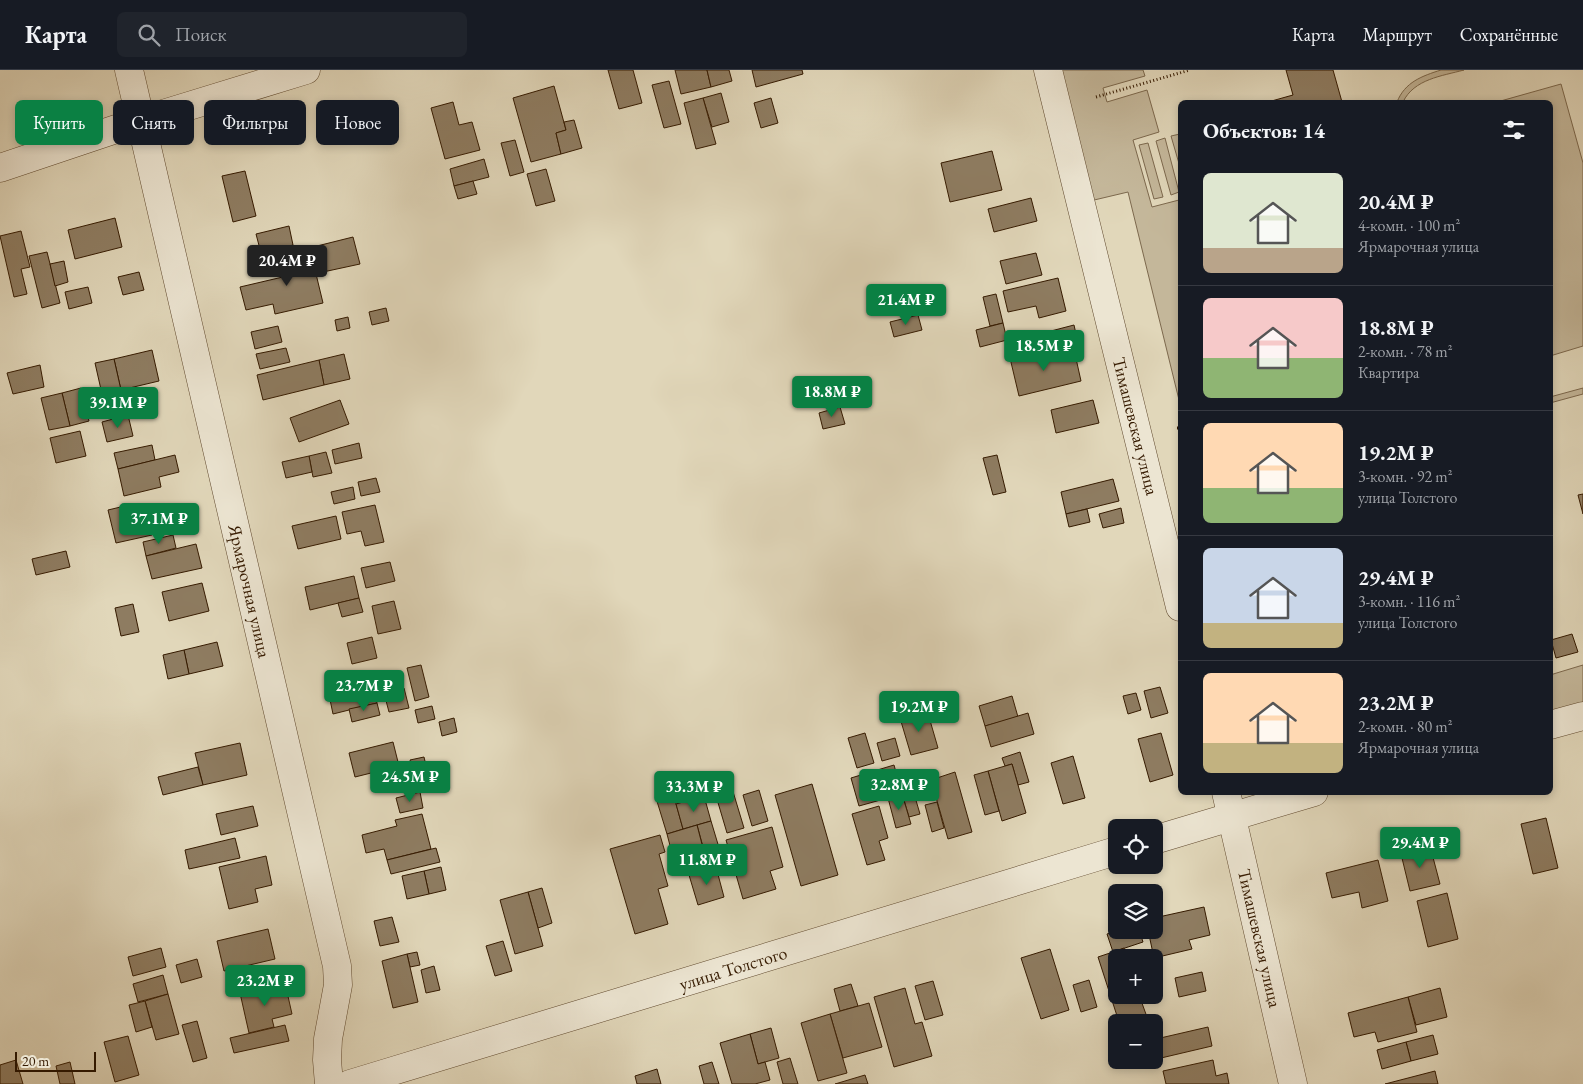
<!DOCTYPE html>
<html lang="ru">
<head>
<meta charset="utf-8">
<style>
	:root { --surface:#171b24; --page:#20242c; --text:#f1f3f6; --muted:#9ea1a6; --line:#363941; --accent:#0b8043 }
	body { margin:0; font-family:"EB Garamond",serif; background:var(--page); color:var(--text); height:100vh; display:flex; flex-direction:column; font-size:19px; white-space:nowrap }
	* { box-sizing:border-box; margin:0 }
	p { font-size:16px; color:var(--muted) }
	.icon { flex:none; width:28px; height:28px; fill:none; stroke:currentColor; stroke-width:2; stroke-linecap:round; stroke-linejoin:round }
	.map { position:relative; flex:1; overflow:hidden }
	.drawer { position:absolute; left:1178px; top:30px; width:375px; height:695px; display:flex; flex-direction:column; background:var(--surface); border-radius:8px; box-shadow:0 2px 8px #0003 }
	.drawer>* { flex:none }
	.banner { position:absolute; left:15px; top:30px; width:475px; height:45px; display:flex; gap:10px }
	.fabs { position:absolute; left:1108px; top:749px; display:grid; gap:10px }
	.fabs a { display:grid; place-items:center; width:55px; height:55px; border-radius:8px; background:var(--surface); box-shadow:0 2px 8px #0003; font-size:25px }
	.scale { position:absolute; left:15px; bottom:12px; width:81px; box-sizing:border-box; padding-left:5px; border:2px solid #351a00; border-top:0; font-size:14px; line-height:18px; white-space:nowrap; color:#351a00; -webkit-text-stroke:4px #ece5d2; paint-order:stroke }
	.price { position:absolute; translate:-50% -42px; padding:0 11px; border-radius:5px; background:var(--accent); color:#fff; font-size:16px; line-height:32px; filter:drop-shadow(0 1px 2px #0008) }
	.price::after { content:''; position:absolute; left:50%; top:30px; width:15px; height:11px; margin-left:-8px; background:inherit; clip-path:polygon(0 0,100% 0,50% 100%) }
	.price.current { background:#222; color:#fff }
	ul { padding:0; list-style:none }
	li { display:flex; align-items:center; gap:15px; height:125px; padding:0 25px }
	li+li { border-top:1px solid var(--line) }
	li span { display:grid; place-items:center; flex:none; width:140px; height:100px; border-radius:8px; color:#555 }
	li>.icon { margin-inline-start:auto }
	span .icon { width:60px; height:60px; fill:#fffc; stroke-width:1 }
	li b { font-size:21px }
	h2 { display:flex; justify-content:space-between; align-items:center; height:60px; padding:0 25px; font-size:21px }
	.chip { padding:0 18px; border-radius:8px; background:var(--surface); box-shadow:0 2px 8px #0003; font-size:18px; line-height:45px }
	.chip.current { background:var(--accent); color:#fff }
	header { display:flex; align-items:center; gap:30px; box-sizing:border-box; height:70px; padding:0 25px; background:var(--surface); border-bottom:1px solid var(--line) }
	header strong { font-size:24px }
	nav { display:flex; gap:28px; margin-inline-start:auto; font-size:18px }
	.search { width:350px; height:45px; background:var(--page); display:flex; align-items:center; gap:12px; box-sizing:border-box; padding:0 18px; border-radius:8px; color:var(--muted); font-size:19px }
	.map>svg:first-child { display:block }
</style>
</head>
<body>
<header>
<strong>Карта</strong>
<div class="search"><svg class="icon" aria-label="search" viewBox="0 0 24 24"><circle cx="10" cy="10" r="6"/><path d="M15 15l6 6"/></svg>Поиск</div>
<nav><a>Карта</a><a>Маршрут</a><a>Сохранённые</a></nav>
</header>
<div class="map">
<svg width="1583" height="1014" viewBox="0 0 1583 1014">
	<rect width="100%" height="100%" fill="#e1d7ba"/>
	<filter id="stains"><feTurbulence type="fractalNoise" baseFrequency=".004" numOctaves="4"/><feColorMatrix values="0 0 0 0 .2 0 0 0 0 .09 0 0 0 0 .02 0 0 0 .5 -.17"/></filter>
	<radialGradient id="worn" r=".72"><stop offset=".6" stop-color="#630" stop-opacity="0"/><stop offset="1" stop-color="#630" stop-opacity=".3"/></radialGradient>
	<g fill="#c4b79a" stroke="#7c684d">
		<polygon points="1063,0 1143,0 1145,6 1103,18 1107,32 1147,20 1159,62 1133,70 1152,137 1179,130 1180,134 1180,334 1128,122 1090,131 1058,2"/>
		<path d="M1441,0H1464C1442,6 1414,9 1403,32H1397C1405,12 1422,6 1441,0Z"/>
		<polygon points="1561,14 1583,93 1583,276 1550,286 1550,32 1497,32"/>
		<polygon points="1180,64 1180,97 1171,66"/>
		<polygon points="1165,68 1179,122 1171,125 1156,71"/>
		<polygon points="1148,73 1163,127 1154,129 1139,75"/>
		<polygon points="1583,318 1583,324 1550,333 1550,327"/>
		<polygon points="1583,595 1583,636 1550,645 1550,605"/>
	</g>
	<g fill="#8e7c61" stroke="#351a00">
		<polygon points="608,0 633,0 642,33 619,39"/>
		<polygon points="675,0 707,0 711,17 681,24"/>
		<polygon points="707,0 729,0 732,11 711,17"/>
		<polygon points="752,0 802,0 803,4 756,17"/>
		<polygon points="1286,0 1333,0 1342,32 1268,32 1293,25"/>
		<polygon points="669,11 681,54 664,58 652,15"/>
		<polygon points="554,16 566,60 556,63 561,84 531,92 513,28"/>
		<polygon points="721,23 729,52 712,57 703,28"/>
		<polygon points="703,28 716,74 696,79 684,33"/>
		<polygon points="771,28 778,53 761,58 754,33"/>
		<polygon points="453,32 459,55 472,52 480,80 445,89 431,38"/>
		<polygon points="574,50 582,78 561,84 556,63 566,60 564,52"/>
		<polygon points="515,70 524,102 510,106 501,73"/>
		<polygon points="992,81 1002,120 950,132 941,93"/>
		<polygon points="484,89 489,107 454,116 450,99"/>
		<polygon points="546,99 555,131 536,136 527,104"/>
		<polygon points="245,101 256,146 233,152 222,106"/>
		<polygon points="473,111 477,124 458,129 454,116"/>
		<polygon points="1031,128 1037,151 994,162 988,139"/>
		<polygon points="115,148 122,177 75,189 68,160"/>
		<polygon points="289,156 293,175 261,183 256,164"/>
		<polygon points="21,161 30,197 21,199 27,224 14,227 0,166"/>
		<polygon points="353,167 360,194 323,202 317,176"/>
		<polygon points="310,179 323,233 275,244 273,234 246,240 240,217 287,206 282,186"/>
		<polygon points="47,182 60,233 42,238 29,186"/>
		<polygon points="1036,183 1042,205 1006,214 1000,191"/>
		<polygon points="64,191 68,212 55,216 50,194"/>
		<polygon points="139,202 144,220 123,225 118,207"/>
		<polygon points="1058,208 1066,241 1039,248 1036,236 1008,242 1003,221"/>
		<polygon points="88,217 92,233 69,239 65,222"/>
		<polygon points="996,224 1003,253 990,256 983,227"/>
		<polygon points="386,238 389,251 372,255 369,242"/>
		<polygon points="918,245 922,260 894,267 890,252"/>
		<polygon points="348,247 350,258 337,261 335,250"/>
		<polygon points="1003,253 1007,270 980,277 976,260"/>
		<polygon points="1074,255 1078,273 1055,278 1051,261"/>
		<polygon points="278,256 282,272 255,279 251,262"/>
		<polygon points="286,278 290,292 260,299 256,284"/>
		<polygon points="152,280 159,311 121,320 114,289"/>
		<polygon points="1041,281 1043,291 1075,284 1081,311 1019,326 1010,288"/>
		<polygon points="344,284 350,309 324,315 319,290"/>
		<polygon points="114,289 121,320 102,324 95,293"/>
		<polygon points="319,290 324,315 263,330 257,305"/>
		<polygon points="40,295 44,317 13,324 7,303"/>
		<polygon points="81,318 89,351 70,356 62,323"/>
		<polygon points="62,323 70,356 49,360 41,328"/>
		<polygon points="340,330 349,354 299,372 290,348"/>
		<polygon points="1093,330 1099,353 1056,363 1051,340"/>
		<polygon points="840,337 845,354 823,359 819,343"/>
		<polygon points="128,345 133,366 107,372 102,352"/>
		<polygon points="80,361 86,386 56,393 50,368"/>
		<polygon points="359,373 362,388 335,394 332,380"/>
		<polygon points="152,375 155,390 118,399 114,383"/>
		<polygon points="326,382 332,403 313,407 309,386"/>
		<polygon points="175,385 179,402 159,407 161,417 124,426 118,399"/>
		<polygon points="997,385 1006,422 993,425 983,388"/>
		<polygon points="309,386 312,402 286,408 282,392"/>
		<polygon points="376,408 380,422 361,426 358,412"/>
		<polygon points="1113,409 1119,431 1066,444 1061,422"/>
		<polygon points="353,417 355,429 334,434 331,422"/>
		<polygon points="1583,424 1583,444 1578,425"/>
		<polygon points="129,435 133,452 148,448 152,465 116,473 108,440"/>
		<polygon points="375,435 384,472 365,476 361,461 347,464 342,442"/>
		<polygon points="1121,438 1124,453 1103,458 1099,444"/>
		<polygon points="1087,439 1090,452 1069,457 1066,444"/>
		<polygon points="336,446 341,469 298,479 292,456"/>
		<polygon points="173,465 176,478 146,486 143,472"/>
		<polygon points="196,474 202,498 152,509 146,486"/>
		<polygon points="66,481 70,497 36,505 32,489"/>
		<polygon points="390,492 395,511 366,518 361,498"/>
		<polygon points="354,506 359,528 310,540 305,517"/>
		<polygon points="202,513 209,541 169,551 162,522"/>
		<polygon points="359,528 363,542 342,547 338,533"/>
		<polygon points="394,531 401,559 378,564 372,536"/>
		<polygon points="133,534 139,562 121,566 115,538"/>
		<polygon points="1572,564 1578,582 1556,588 1551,570"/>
		<polygon points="372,567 377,588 352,594 347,573"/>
		<polygon points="217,572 223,596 189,604 184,580"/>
		<polygon points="184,580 189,604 168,609 163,585"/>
		<polygon points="421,595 429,627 415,631 407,598"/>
		<polygon points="381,602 385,620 375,622 371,605"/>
		<polygon points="371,605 377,633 333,644 327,615"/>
		<polygon points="1160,617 1168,643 1151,648 1144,621"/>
		<polygon points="404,618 409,638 389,642 384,623"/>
		<polygon points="1136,623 1141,640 1128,644 1123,626"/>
		<polygon points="1012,626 1018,647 985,656 979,636"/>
		<polygon points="377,633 380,645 352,652 349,639"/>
		<polygon points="432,636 435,649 418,653 415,640"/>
		<polygon points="927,640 938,678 911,685 900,648"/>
		<polygon points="1028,643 1034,664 991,677 985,656"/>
		<polygon points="454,648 457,662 442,666 439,652"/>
		<polygon points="865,663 874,693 857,698 848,668"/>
		<polygon points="1161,663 1173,705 1150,712 1138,669"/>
		<polygon points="895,668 900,686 882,691 877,673"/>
		<polygon points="393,672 399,696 355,707 349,683"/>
		<polygon points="240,673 247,705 203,715 195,683"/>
		<polygon points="1020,682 1029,712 1018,715 1012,694 1005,696 1002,688"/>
		<polygon points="1073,686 1085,728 1063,734 1051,693"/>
		<polygon points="424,687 428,704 437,702 440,712 417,717 410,690"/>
		<polygon points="1012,694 1026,743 1002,751 988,701"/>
		<polygon points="894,695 902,724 859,736 851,708"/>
		<polygon points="399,696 403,710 386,714 383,700"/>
		<polygon points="198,697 203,715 163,725 158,707"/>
		<polygon points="988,701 999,741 985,745 974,705"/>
		<polygon points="955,702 972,762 948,769 931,710"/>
		<polygon points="728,705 744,758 727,763 711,709"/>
		<polygon points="910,710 920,744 909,747 899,713"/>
		<polygon points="812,714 838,805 801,816 775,725"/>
		<polygon points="759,720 768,751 752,756 743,725"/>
		<polygon points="420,722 423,738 400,743 396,728"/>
		<polygon points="673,723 683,759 667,764 656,728"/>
		<polygon points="902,724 911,754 896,758 888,728"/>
		<polygon points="704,726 711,751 683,759 676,734"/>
		<polygon points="937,732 944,758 932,762 925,735"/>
		<polygon points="253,736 258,756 221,765 216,744"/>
		<polygon points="879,736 888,768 879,771 885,790 867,795 852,744"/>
		<polygon points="422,744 431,779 387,790 384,779 366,783 362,765 397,756 395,750"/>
		<polygon points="1546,748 1558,798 1533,804 1521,754"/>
		<polygon points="711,751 723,791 708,795 697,755"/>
		<polygon points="697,755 704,782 674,791 667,764"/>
		<polygon points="772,757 783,797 770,801 776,819 743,829 726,770"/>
		<polygon points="660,765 665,782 659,784 668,816 658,819 668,854 635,864 610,779"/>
		<polygon points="235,768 240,788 189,799 185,780"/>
		<polygon points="1430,776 1440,814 1410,821 1401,784"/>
		<polygon points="436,778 440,792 391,804 387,790"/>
		<polygon points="266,786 272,815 255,819 258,832 229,839 219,797"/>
		<polygon points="1378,790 1388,831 1362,838 1359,822 1332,828 1326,803"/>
		<polygon points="441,797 446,820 429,824 424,801"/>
		<polygon points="716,797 724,827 698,835 689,805"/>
		<polygon points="424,801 429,824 407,829 402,806"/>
		<polygon points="542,818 552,853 538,858 528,822"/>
		<polygon points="528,822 543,876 515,884 500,830"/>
		<polygon points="1447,823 1458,869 1428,877 1417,831"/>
		<polygon points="1204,837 1210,865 1189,870 1192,879 1154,888 1148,860 1154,860 1154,848"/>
		<polygon points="392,847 399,872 380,876 374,851"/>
		<polygon points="268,859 275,889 224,901 217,871"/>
		<polygon points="1120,860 1139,860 1143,872 1113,882 1107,864"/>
		<polygon points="503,871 512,901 495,906 486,876"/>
		<polygon points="161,878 166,897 133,906 128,887"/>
		<polygon points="1124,878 1127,888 1116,888 1116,893 1113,882"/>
		<polygon points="1050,879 1069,940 1041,949 1021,888"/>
		<polygon points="417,882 420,895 410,897 407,884"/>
		<polygon points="1113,882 1116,893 1116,925 1139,925 1147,947 1130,952 1119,952 1098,887"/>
		<polygon points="407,884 418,932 393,938 382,891"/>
		<polygon points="197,889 202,907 181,913 176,895"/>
		<polygon points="434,896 440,920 426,923 421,900"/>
		<polygon points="292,897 295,910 264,918 261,904"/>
		<polygon points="1202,902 1206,921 1179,927 1175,908"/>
		<polygon points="163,905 168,924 138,932 133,914"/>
		<polygon points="1089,910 1097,937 1081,942 1073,915"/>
		<polygon points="933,911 943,945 925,950 915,916"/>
		<polygon points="285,913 292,944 272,949 274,957 249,963 240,923"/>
		<polygon points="851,914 858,936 840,941 834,919"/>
		<polygon points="905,918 915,954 922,952 932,986 894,997 874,927"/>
		<polygon points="1440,918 1447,947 1416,955 1408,927"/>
		<polygon points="168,924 179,964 156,970 145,931"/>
		<polygon points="1408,927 1417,962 1378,972 1375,962 1354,967 1348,943"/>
		<polygon points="145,931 152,957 136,962 129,935"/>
		<polygon points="869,933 882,977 843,988 830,944"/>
		<polygon points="830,944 847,1003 818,1011 801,953"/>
		<polygon points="197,951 207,988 193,992 182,955"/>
		<polygon points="285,955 289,971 234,983 230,968"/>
		<polygon points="1208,957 1212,976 1161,988 1156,969"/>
		<polygon points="771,958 779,988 758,994 750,964"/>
		<polygon points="750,964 758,994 765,992 770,1010 755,1014 732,1014 720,973"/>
		<polygon points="1433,965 1438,984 1411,991 1406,972"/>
		<polygon points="128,966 139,1005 115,1012 104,972"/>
		<polygon points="1406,972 1411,991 1382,999 1377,980"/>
		<polygon points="790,988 798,1014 783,1014 777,992"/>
		<polygon points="16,990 23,1014 0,1014 0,995"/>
		<polygon points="1213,990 1216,1006 1227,1003 1229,1014 1166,1014 1163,1001"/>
		<polygon points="70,992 75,1014 60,1014 56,996"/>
		<polygon points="712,992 719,1014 704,1014 699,996"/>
		<polygon points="657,999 661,1014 637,1014 635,1006"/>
		<polygon points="1435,1001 1438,1014 1385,1014"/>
		<polygon points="865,1005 868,1014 835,1014"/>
	</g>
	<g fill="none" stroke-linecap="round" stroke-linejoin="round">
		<defs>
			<g id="minor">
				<polyline points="129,0 337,896 338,915 328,969 327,990 329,1014"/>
				<polyline points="1048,0 1180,537"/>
				<polyline points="0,98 140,51 306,0"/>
				<polyline points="1550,655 1583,646"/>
				<polyline points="1226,722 1293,1014"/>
				<polyline points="1154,770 1314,722"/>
				<polyline points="350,1014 1116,781"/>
			</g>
		</defs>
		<use href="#minor" stroke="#60492e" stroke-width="29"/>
		<g stroke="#351a00" stroke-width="3" stroke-dasharray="1 2.5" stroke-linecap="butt">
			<polyline points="1096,27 1190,0"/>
			<polyline points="1177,358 1180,358"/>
		</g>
		<use href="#minor" stroke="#ece5d2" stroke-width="28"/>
	</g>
	<g text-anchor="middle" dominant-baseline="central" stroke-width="4" stroke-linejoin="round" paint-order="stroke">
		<g font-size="18" fill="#351a00" stroke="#ece5d2">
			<text transform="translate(1136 356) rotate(76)">Тимашевская улица</text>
			<text transform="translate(250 521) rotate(77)">Ярмарочная улица</text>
			<text transform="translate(1260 868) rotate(77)">Тимашевская улица</text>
			<text transform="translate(733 898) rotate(-17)">улица Толстого</text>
		</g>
	</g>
	<rect width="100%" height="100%" filter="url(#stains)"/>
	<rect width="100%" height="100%" fill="url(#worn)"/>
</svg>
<div class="fabs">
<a><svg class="icon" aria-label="locate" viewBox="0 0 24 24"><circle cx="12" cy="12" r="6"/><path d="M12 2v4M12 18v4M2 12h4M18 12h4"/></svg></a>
<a><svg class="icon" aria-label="layers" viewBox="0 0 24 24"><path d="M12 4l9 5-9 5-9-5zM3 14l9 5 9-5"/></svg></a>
<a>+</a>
<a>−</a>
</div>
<div class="scale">20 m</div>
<b class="price current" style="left:287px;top:217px">20.4M ₽</b>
<b class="price" style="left:906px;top:256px">21.4M ₽</b>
<b class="price" style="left:1044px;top:302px">18.5M ₽</b>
<b class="price" style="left:832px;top:348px">18.8M ₽</b>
<b class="price" style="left:118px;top:359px">39.1M ₽</b>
<b class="price" style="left:159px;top:475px">37.1M ₽</b>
<b class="price" style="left:364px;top:642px">23.7M ₽</b>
<b class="price" style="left:919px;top:663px">19.2M ₽</b>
<b class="price" style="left:410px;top:733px">24.5M ₽</b>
<b class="price" style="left:899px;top:741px">32.8M ₽</b>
<b class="price" style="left:694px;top:743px">33.3M ₽</b>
<b class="price" style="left:1420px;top:799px">29.4M ₽</b>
<b class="price" style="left:707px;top:816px">11.8M ₽</b>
<b class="price" style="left:265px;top:937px">23.2M ₽</b>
<div class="banner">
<a class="chip current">Купить</a>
<a class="chip">Снять</a>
<a class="chip">Фильтры</a>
<a class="chip">Новое</a>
</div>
<section class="drawer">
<h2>Объектов: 14<svg class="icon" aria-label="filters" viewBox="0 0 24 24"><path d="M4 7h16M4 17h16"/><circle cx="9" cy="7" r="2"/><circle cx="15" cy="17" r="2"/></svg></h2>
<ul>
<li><span style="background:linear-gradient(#dfe7d0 75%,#b9a48a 0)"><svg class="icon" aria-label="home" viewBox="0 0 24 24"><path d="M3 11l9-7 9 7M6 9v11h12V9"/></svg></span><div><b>20.4M ₽</b><p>4-комн. · 100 m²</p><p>Ярмарочная улица</p></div></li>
<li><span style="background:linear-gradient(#f6c9c9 60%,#8fb573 0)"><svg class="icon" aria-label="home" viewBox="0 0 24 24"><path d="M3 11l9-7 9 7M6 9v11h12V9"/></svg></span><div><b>18.8M ₽</b><p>2-комн. · 78 m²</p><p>Квартира</p></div></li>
<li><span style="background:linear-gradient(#ffd9b3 65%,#8fb573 0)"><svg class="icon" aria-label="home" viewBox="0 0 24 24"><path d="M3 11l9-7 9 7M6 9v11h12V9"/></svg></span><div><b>19.2M ₽</b><p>3-комн. · 92 m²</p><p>улица Толстого</p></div></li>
<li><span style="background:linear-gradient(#c9d6e8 75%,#c2b280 0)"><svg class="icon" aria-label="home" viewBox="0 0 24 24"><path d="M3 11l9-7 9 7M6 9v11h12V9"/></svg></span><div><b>29.4M ₽</b><p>3-комн. · 116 m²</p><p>улица Толстого</p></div></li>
<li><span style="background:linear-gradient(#ffd9b3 70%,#c2b280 0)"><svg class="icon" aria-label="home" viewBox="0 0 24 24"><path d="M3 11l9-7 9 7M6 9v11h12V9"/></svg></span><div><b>23.2M ₽</b><p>2-комн. · 80 m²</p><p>Ярмарочная улица</p></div></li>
</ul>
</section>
</div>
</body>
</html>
